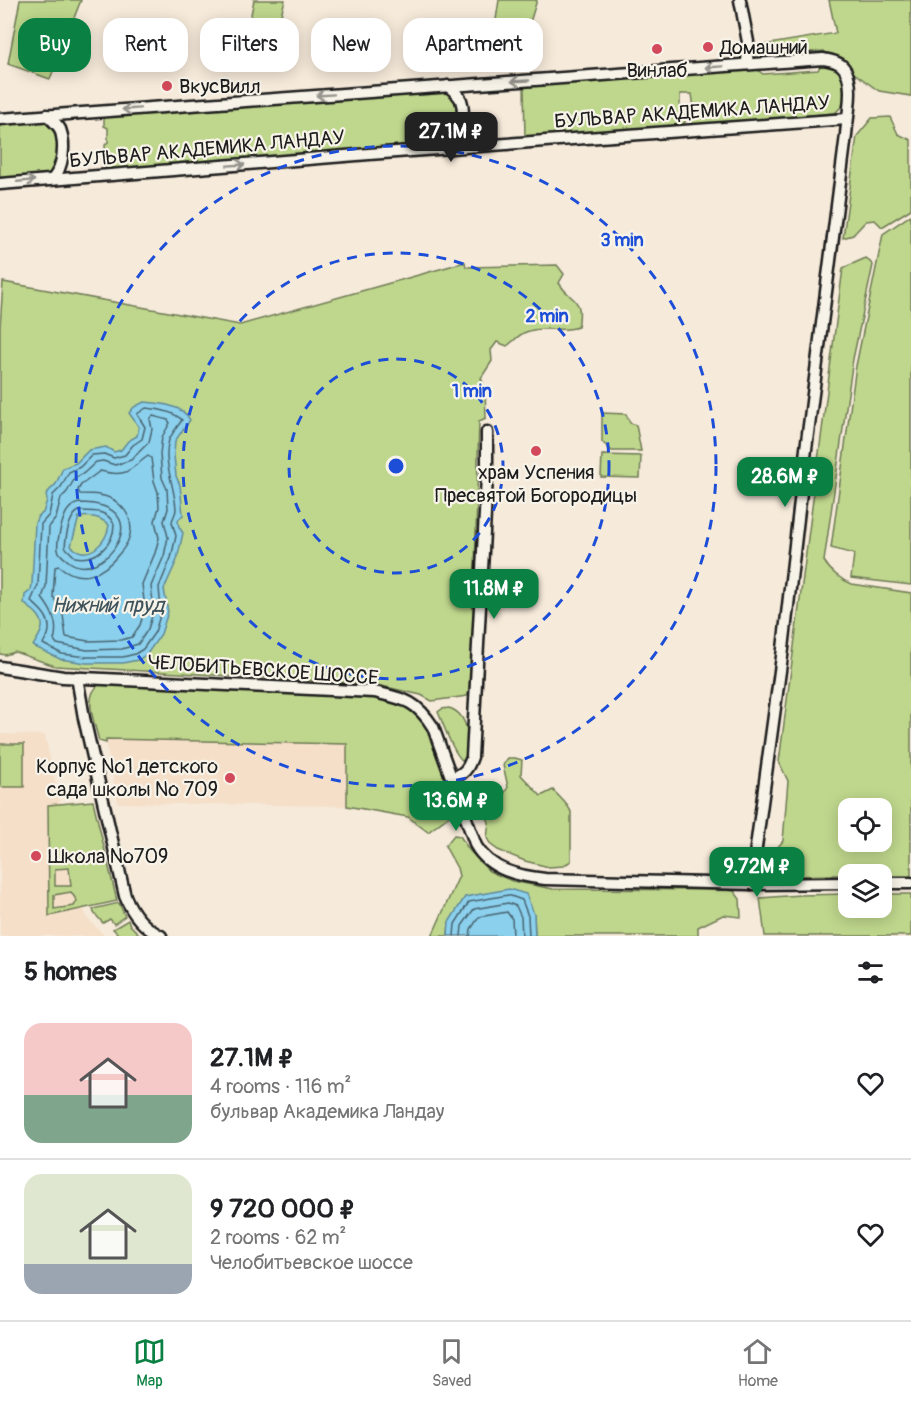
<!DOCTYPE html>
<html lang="en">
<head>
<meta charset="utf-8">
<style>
	:root { --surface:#fff; --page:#f2f2f2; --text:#202124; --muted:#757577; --line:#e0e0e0; --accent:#0b8043 }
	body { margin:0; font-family:Pangolin,sans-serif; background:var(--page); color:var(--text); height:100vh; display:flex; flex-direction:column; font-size:22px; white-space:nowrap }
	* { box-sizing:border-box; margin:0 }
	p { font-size:20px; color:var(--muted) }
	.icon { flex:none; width:33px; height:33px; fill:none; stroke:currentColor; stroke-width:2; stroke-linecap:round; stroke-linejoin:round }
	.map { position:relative; height:936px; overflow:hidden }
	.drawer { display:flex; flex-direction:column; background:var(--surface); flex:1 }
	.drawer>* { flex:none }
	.top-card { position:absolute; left:18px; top:18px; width:600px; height:54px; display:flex; gap:12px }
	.buttons { position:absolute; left:838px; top:798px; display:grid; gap:12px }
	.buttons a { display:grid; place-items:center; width:54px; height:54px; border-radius:12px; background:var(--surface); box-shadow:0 3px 15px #0003; font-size:30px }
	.price { position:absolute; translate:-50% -51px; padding:0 14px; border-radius:12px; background:var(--accent); color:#fff; font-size:20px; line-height:39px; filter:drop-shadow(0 2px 3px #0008) }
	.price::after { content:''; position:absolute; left:50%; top:36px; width:18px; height:14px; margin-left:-9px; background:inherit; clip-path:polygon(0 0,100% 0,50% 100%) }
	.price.on { background:#222; color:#fff }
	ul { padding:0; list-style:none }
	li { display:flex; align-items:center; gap:18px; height:150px; padding:0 24px }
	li+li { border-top:2px solid var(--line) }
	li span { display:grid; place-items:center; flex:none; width:168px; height:120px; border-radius:18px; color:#555 }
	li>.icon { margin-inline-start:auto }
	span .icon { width:72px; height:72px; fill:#fffc; stroke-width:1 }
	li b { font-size:26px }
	h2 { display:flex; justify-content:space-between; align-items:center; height:72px; padding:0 24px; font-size:26px }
	.pill { padding:0 21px; border-radius:18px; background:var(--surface); box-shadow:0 3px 15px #0003; font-size:21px; line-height:54px }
	.pill.on { background:var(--accent); color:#fff }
	.tab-bar { display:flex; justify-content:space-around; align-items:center; height:84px; border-top:2px solid var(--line); background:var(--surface); font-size:16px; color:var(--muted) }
	.tab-bar a { display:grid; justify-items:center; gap:3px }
	.tab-bar .on { color:var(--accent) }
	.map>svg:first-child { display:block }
</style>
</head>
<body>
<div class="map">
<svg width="911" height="936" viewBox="0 0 911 936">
	<rect width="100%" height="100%" fill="#f6eada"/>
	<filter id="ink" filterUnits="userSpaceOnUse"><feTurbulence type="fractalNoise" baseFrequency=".0167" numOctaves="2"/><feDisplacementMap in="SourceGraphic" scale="12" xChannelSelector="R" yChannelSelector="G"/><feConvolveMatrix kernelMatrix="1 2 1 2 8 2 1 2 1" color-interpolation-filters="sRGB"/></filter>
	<g filter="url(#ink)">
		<g fill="#f5dfc9">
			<polygon points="0,734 45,735 84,910 88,919 105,936 0,936"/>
			<polygon points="105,739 347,744 347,806 118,803"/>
		</g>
		<g fill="#bfd78d" stroke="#6e7a54" stroke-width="1.5" fill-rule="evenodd">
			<polygon points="20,0 81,0 50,79 8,64"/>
			<polygon points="254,0 285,0 266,71 242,58"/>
			<polygon points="499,0 537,0 531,19 515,51 492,46"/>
			<polygon points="829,0 911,0 911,96 879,91 854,73 841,59 831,57 824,51 762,56 758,52 757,46 836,33"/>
			<polygon points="151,30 171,33 168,47 152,47 149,43"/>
			<path d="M820,66C824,66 831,65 834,66C849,71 846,95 842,106L835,113L695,125L690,122L689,110L694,108L692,94H680V109H685V122L683,125L525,139L524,87L756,69L763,74L818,70Z"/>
			<path d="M443,92C465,98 460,136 442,145L106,169L105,145L108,142V128L104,126V116Z"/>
			<polygon points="890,117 898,134 911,140 911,209 882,227 875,220 866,221 853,235 843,238 857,136 872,118"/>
			<path d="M42,121C62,128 63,163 47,175L0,178V124Z"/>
			<polygon points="911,215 911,585 851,578 854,554 831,548 856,366 883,234"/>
			<path d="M866,258L873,265L853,359L824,561C830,571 841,580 852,584L911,593V875L910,877H882V874L787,876L772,869L767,862L769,852L777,848L783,841L788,781L779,762L843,268ZM849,808H882V842H849Z"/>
			<path d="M465,262L466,267L557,265L564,274L559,283C571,303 584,296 578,327C561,333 542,325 526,332C519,334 513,342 507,346L497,342L491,350L492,361L481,378L485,388L486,418L479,421L472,679V686L467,696L432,701L421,695L373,684L55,666L15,652L5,655L0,654V328L3,282L240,325Z"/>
			<polygon points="602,413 626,414 630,423 636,425 641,451 612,451 602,442"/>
			<polygon points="602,455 641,456 640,478 601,477"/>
			<path d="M100,684L375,698C390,702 407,705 419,715C436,730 448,784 455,807L452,814L428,832L408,817L347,806V744L106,739V743L99,741C95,723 82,696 100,684Z"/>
			<path d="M449,708C469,714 472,744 464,762C453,754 444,725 438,712L442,709Z"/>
			<rect x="0" y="744" width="24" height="43"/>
			<path d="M515,758L522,760L521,775L541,796L553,790C559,797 568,804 571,812V861L563,866L549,867L525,861L498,850L491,845L487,838L489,822L482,807L481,792L504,794L508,787L503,765L508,758Z"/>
			<path d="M93,801L117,901L49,916L48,805ZM69,868L71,886H55V869ZM71,892L77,901L74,906L54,909V895Z"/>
			<polygon points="454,835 460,836 469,850 489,871 512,881 553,889 726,890 734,891 740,899 741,917 723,915 698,927 698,936 535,936 534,914 449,922 448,936 432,936 459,876 457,868 445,846"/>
			<polygon points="849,894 849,908 882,908 882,894 911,894 911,936 765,936 760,898 800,895"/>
			<polygon points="119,903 125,916 114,924 110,919 103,923 94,913 93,909"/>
			<polygon points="128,920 130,925 141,936 120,936 113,929"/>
		</g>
		<g fill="#8bd0ed" stroke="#5f8899" stroke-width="1.5" fill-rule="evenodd">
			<path d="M144,402C159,403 183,405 190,420L175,441L174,455L176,476L180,485L183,515L178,520L179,527L183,533L177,560L164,589L168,612L161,634L147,654L138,660L123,663H86L60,659L33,646C40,634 48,625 36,613C33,609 28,608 24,603L25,595L31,590L32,584L35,523L38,516L43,513L47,500L46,494L56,484L63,468L76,463L89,450L106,447L114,452L121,450L128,441L137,436L139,427L129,413L134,407ZM79,517C91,516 99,516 109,525C107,543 88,562 71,546Z"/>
			<polygon points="509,889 526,894 534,914 535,936 448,936 449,922 465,897"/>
		</g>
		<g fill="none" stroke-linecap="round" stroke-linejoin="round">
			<g stroke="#486470" stroke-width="1.5">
				<path d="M146,408C158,409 173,411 182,420C178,426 172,433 169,440C162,461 175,487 176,509C176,514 173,516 172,522L176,536L171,558L159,587L161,612L155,632L143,649L135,654L123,657H87L62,654L43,644C44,640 47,638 48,635C53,619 40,609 31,601L38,585L41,524L49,515L53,495L61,487L69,472L80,467L92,455L104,454L114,458L125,455L133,445L142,439L145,427L137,414Z"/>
				<path d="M153,416L168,420L170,423L162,437L160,454L162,478L167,489L168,509L164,521L168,537L164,556L151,586L154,610L148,629L138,644L122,649L87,650L57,644L54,640C59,624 52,611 42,598L46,586L49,527L56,518L61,498L67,492L75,478L84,473L96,462L103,461L115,465L131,460L149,442L152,429L150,419Z"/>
				<path d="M148,456L151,458L154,481L158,492L159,507L155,521L159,538L155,553L142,584L145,609L140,625L132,637L121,640L88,641L66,637L63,615L53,596L55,567L59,566C82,585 103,574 119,554C133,539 136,520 120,505C114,499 107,496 99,495C93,494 86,494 80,494L78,490L81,485L100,471C128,478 128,470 148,456Z"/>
				<path d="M79,503C164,503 101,590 67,560C63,557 59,554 58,550C56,542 63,516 68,510C71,506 75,504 79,503Z"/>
				<path d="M79,511C94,511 107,510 114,524C114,545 96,561 75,557L65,547C66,536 69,516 79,511Z"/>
				<polyline points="454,936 455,924 469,902 508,895 522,900 528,916 529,936"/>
				<polyline points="461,936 462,926 474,909 508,903 516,906 521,917 522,936"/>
				<polyline points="470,936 471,929 479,917 507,912 512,919 513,936"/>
			</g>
			<defs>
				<g id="minor">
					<polyline points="740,0 748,42 747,64"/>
					<path d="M448,86C453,90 458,94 461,100C466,114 460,140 448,149"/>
					<path d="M47,115C52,120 57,124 60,129C66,145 63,167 53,179"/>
					<path d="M0,119L823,59C829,60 836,61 841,65C857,78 847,117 846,135L806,449L783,649L751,884"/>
					<polyline points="0,184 369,154 847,119"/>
					<path d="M0,667L63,677L374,692C404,699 416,700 433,727L476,846C490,870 519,876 545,879L751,884L849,883"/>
					<path d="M77,677L84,718L125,896C132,913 144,928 161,936"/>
					<path d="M452,778C464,774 468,769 472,757L487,476V432"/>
					<polyline points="882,883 911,883"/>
				</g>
			</defs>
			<use href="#minor" stroke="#1c1c1c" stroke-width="15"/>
			<use href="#minor" stroke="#f7f3e8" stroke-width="10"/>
		</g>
		<defs><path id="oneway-shaft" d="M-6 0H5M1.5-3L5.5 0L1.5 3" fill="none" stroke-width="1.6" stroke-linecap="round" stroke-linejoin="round" transform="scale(1.5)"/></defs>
		<g stroke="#94928c">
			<use href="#oneway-shaft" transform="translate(714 67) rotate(176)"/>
			<use href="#oneway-shaft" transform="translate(520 81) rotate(177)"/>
			<use href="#oneway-shaft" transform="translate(325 95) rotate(176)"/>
			<use href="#oneway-shaft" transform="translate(131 109) rotate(176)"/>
			<use href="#oneway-shaft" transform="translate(236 165) rotate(-4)"/>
			<use href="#oneway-shaft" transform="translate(26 181) rotate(-5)"/>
		</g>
	</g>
	<g fill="none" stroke="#1d4ed8" stroke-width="3" stroke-dasharray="10 8">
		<circle cx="396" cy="466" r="107"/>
		<circle cx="396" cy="466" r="213"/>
		<circle cx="396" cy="466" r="320"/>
	</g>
	<g fill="#d1495b" stroke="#f7f3e8" stroke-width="2">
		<circle cx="708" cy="47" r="6"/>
		<circle cx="657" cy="49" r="6"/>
		<circle cx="167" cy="86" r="6"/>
		<circle cx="536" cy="451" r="6"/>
		<circle cx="230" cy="778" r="6"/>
		<circle cx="36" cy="856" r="6"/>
	</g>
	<g text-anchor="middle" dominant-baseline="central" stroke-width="4.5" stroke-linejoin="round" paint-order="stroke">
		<g font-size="20" fill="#1c1c1c" stroke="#f7f3e8" text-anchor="start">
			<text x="720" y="47">Домашний</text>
			<text x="657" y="70" text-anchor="middle">Винлаб</text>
			<text x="179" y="86">ВкусВилл</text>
			<text x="536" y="472" text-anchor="middle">храм Успения<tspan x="536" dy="23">Пресвятой Богородицы</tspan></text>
			<text x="218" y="766" text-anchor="end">Корпус №1 детского<tspan x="218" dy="23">сада школы № 709</tspan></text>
			<text x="48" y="856">Школа №709</text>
		</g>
		<g font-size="20" fill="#1c1c1c" stroke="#f7f3e8">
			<text transform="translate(692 112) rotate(-4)">БУЛЬВАР АКАДЕМИКА ЛАНДАУ</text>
			<text transform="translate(207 149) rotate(-5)">БУЛЬВАР АКАДЕМИКА ЛАНДАУ</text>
			<text transform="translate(263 670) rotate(4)">ЧЕЛОБИТЬЕВСКОЕ ШОССЕ</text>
		</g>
		<g font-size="21" font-style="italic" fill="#3d525b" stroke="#f7f3e8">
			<text x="108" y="605">Нижний пруд</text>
		</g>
	</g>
	<circle cx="396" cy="466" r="9" fill="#1d4ed8" stroke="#f7f3e8" stroke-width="3"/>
	<g font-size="18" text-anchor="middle" font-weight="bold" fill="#1d4ed8" stroke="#f7f3e8" stroke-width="4.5" stroke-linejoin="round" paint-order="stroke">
		<text x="622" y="246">3 min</text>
		<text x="547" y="322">2 min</text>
		<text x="472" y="397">1 min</text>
	</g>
</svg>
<div class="buttons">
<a><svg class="icon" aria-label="locate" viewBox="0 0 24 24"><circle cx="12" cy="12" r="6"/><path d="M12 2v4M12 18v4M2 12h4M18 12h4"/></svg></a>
<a><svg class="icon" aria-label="layers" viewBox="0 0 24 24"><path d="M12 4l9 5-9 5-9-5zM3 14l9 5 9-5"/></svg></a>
</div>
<b class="price on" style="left:451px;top:163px">27.1M ₽</b>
<b class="price" style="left:785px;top:508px">28.6M ₽</b>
<b class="price" style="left:494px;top:620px">11.8M ₽</b>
<b class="price" style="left:456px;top:832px">13.6M ₽</b>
<b class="price" style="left:757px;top:898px">9.72M ₽</b>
<div class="top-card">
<a class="pill on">Buy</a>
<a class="pill">Rent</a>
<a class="pill">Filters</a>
<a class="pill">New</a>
<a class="pill">Apartment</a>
</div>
</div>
<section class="drawer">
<h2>5 homes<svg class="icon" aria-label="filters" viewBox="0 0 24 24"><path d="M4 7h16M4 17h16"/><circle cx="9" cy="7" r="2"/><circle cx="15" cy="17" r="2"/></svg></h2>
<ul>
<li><span style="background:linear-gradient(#f6c9c9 60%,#7fa58c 0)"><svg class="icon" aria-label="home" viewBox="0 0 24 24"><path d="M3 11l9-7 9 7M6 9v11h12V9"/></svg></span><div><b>27.1M ₽</b><p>4 rooms · 116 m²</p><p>бульвар Академика Ландау</p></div><svg class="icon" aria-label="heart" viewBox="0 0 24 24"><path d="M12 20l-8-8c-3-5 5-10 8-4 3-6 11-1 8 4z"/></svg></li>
<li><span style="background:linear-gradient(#dfe7d0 75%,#9aa5b1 0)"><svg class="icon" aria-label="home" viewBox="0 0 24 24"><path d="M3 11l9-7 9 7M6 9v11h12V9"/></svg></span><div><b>9 720 000 ₽</b><p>2 rooms · 62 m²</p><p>Челобитьевское шоссе</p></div><svg class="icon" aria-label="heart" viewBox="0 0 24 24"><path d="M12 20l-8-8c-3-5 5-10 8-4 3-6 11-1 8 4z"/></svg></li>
</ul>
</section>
<nav class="tab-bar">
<a class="on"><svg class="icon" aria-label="map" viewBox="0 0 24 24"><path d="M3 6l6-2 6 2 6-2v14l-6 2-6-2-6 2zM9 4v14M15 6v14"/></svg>Map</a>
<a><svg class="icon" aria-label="saved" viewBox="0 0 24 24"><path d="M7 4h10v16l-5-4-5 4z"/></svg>Saved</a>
<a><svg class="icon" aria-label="home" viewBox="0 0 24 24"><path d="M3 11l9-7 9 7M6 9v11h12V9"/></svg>Home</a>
</nav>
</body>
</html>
